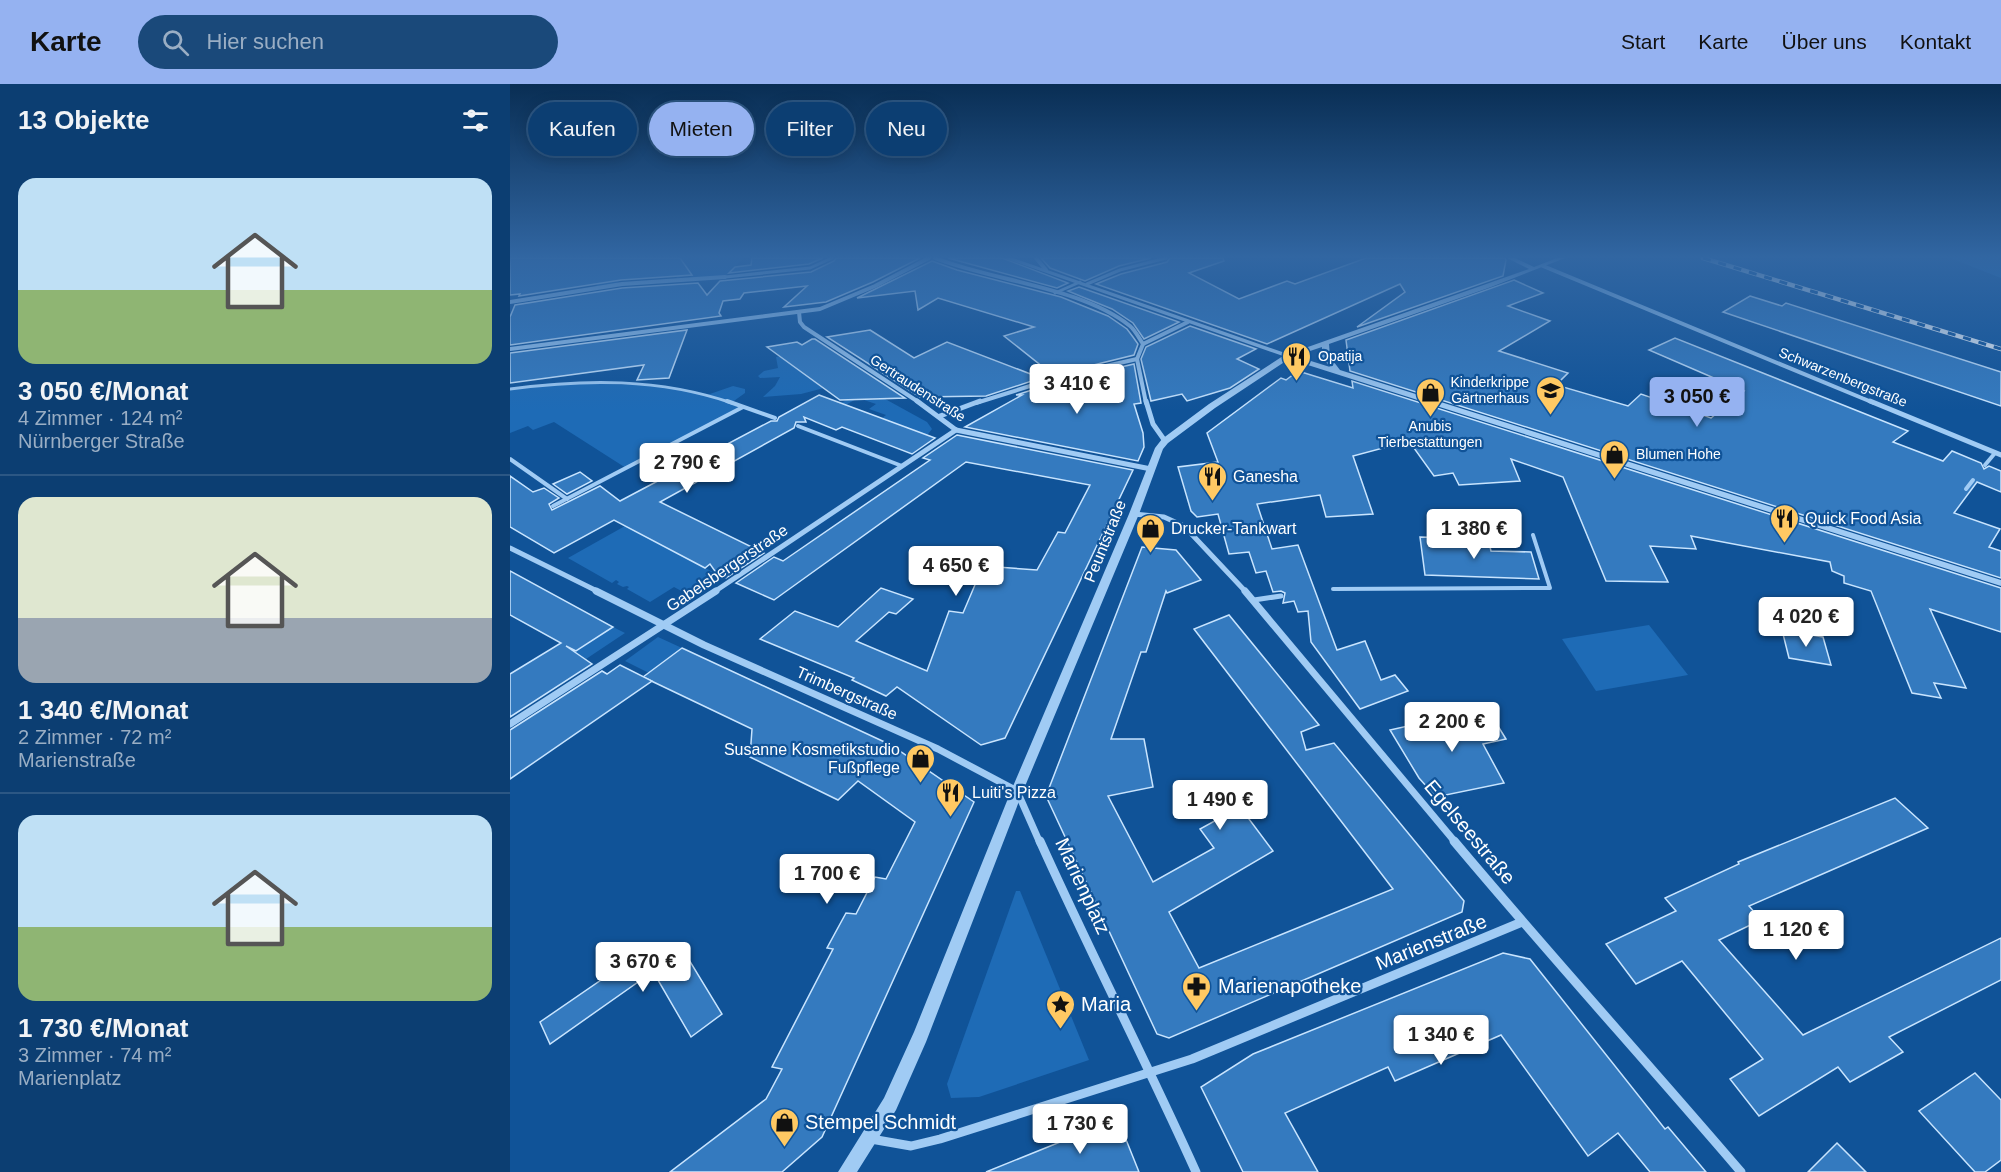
<!DOCTYPE html>
<html lang="de">
<head>
<meta charset="utf-8">
<style>
	:root { --surface:#0c3e72; --page:#1a497a; --text:#f1f3f6; --muted:#9aaec4; --line:#2c5784; --accent:#95b2f1 }
	body { margin:0; font-family:Arial,sans-serif; background:var(--page); color:var(--text); height:100vh; display:flex; flex-direction:column; font-size:22px; white-space:nowrap }
	* { box-sizing:border-box; margin:0 }
	p { font-size:20px; color:var(--muted) }
	.icon { flex:none; width:33px; height:33px; fill:none; stroke:currentColor; stroke-width:2; stroke-linecap:round; stroke-linejoin:round }
	.map { position:relative; flex:1; overflow:hidden }
	.details { display:flex; flex-direction:column; background:var(--surface); width:510px }
	.details>* { flex:none }
	.banner { position:absolute; left:18px; top:18px; width:570px; height:54px; display:flex; gap:12px }
	.price { position:absolute; translate:-50% -51px; padding:0 14px; border-radius:6px; background:#fff; color:#222; font-size:20px; line-height:39px; filter:drop-shadow(0 2px 3px #0008) }
	.price::after { content:''; position:absolute; left:50%; top:36px; width:18px; height:14px; margin-left:-9px; background:inherit; clip-path:polygon(0 0,100% 0,50% 100%) }
	.price.active { background:var(--accent); color:#111 }
	ul { padding:0; list-style:none }
	li { display:grid; align-content:center; gap:12px; height:318px; padding:0 18px }
	li+li { border-top:2px solid var(--line) }
	li span { display:grid; place-items:center; height:186px; border-radius:18px; color:#555 }
	li>.icon { margin-inline-start:auto }
	span .icon { width:108px; height:108px; fill:#fffc; stroke-width:1 }
	li b { font-size:26px }
	h2 { display:flex; justify-content:space-between; align-items:center; height:72px; padding:0 18px; font-size:26px }
	.chip { padding:0 21px; border-radius:27px; background:var(--surface); box-shadow:0 3px 15px #0003,0 0 0 2px var(--line); font-size:21px; line-height:54px }
	.chip.active { background:var(--accent); color:#111 }
	header { display:flex; align-items:center; gap:36px; box-sizing:border-box; height:84px; padding:0 30px; background:var(--accent); color:#111 }
	header strong { font-size:28px }
	nav { display:flex; gap:33px; margin-inline-start:auto; font-size:21px }
	.search { width:420px; height:54px; background:var(--page); display:flex; align-items:center; gap:15px; box-sizing:border-box; padding:0 21px; border-radius:33px; color:var(--muted); font-size:22px }
	main { display:flex; flex:1; min-height:0 }
	.map>svg:first-child { display:block }
</style>
</head>
<body>
<header>
<strong>Karte</strong>
<div class="search"><svg class="icon" aria-label="search" viewBox="0 0 24 24"><circle cx="10" cy="10" r="6"/><path d="M15 15l6 6"/></svg>Hier suchen</div>
<nav><a>Start</a><a>Karte</a><a>Über uns</a><a>Kontakt</a></nav>
</header>
<main>
<section class="details">
<h2>13 Objekte<svg class="icon" aria-label="filters" viewBox="0 0 24 24"><path d="M4 7h16M4 17h16"/><circle cx="9" cy="7" r="2"/><circle cx="15" cy="17" r="2"/></svg></h2>
<ul>
<li><span style="background:linear-gradient(#bfe0f5 60%,#8fb573 0)"><svg class="icon" aria-label="home" viewBox="0 0 24 24"><path d="M3 11l9-7 9 7M6 9v11h12V9"/></svg></span><div><b>3 050 €/Monat</b><p>4 Zimmer · 124 m²</p><p>Nürnberger Straße</p></div></li>
<li><span style="background:linear-gradient(#dfe7d0 65%,#9aa5b1 0)"><svg class="icon" aria-label="home" viewBox="0 0 24 24"><path d="M3 11l9-7 9 7M6 9v11h12V9"/></svg></span><div><b>1 340 €/Monat</b><p>2 Zimmer · 72 m²</p><p>Marienstraße</p></div></li>
<li><span style="background:linear-gradient(#bfe0f5 60%,#8fb573 0)"><svg class="icon" aria-label="home" viewBox="0 0 24 24"><path d="M3 11l9-7 9 7M6 9v11h12V9"/></svg></span><div><b>1 730 €/Monat</b><p>3 Zimmer · 74 m²</p><p>Marienplatz</p></div></li>
</ul>
</section>
<div class="map">
<svg width="1491" height="1088" viewBox="0 0 1491 1088">
	<rect width="100%" height="100%" fill="#105398"/>
	<g fill="#1e6bb6">
		<path d="M233,174L216,192L178,194L182,192L181,190L165,195L169,192L113,194L106,200L85,203C122,165 184,174 233,174Z"/>
		<polygon points="1440,174 1491,174 1491,194"/>
		<polygon points="271,272 314,304 291,310 253,313 265,302 270,293 250,294 248,292 254,287 268,284 266,273"/>
		<polygon points="42,299 143,301 197,311 223,302 235,305 235,309 221,319 233,323 116,384 44,338 23,346 18,342 0,349 0,305"/>
		<polygon points="357,305 417,338 422,345 415,354 404,346 372,334 376,331 359,325 366,320 348,314 334,322 329,320"/>
		<polygon points="115,442 203,488 242,464 247,466 177,510 164,503 140,518 117,505 119,503 117,502 113,503 107,500 109,498 106,496 102,499 58,474"/>
		<polygon points="1139,541 1178,591 1086,607 1052,555"/>
		<polygon points="103,543 115,549 76,575 65,568"/>
		<polygon points="148,553 172,564 139,589 115,577"/>
		<polygon points="506,807 510,807 579,976 469,1013 441,1014 437,1000"/>
	</g>
	<g fill="#347abf" stroke="#c8e4fe" stroke-width="1.5">
		<polygon points="0,174 170,174 182,191 111,196 9,212 10,210 0,211"/>
		<polygon points="242,174 313,174 299,180 219,189 225,183 241,181"/>
		<polygon points="326,174 410,174 363,198 316,218 274,223 297,202 234,209 230,215 213,217 209,229 211,232 0,261 0,233 5,221 112,204 188,199 197,211 210,197 301,188 324,177"/>
		<polygon points="438,174 492,174 558,199 547,204"/>
		<polygon points="531,174 641,174 609,182 575,197 540,184"/>
		<polygon points="660,174 713,174 714,177 679,189 729,215 777,197 785,200 856,174 995,174 996,176 993,192 847,243 895,208 890,200 757,260 586,200 611,190 657,178"/>
		<polygon points="422,177 447,186 551,213 598,232 617,245 623,253 628,260 624,271 543,291 494,252 524,243 428,214 408,226 405,207 347,214"/>
		<polygon points="1004,196 1033,209 998,222 1040,237 989,267 1058,289 1046,301 1118,322 1131,310 1201,334 1234,307 1139,266 1165,254 1398,347 1383,358 1433,377 1442,367 1471,379 1474,385 1479,382 1491,387 1491,408 1467,398 1444,429 1490,445 1479,463 1491,467 1491,494 840,287 836,256"/>
		<polygon points="569,203 669,238 634,255 623,239 602,225 558,207"/>
		<polygon points="1240,212 1272,222 1276,219 1491,288 1491,322 1213,228"/>
		<polygon points="680,242 746,265 727,275 749,285 720,304 677,317 672,310 641,317 631,275 636,263"/>
		<polygon points="177,246 159,294 127,296 134,281 0,299 0,269"/>
		<polygon points="360,246 404,274 437,258 531,294 476,312 410,313 317,253"/>
		<polygon points="302,255 305,255 395,314 330,316 257,263 287,258 292,261"/>
		<polygon points="624,280 631,319 624,320 633,349 634,363 628,377 455,343 512,311 506,311 544,299 564,307 551,297"/>
		<polygon points="788,287 843,304 842,297 1491,504 1491,548 1420,525 1456,604 1424,599 1431,614 1402,609 1361,507 1334,499 1334,492 1322,487 1320,478 1181,452 1186,465 1140,462 1158,498 1096,497 1053,393 1001,375 1010,397 949,401 943,389 924,392 899,357 843,372 863,430 816,433 810,411 747,420 762,465 788,461 827,566 855,557 871,596 885,591 898,607 850,625 801,558 798,527 788,528 784,517 773,519 775,509 771,507 763,508 756,487 746,489 739,468 719,470 708,430 687,433 681,427 668,383 708,378 697,349 771,294 776,296"/>
		<polygon points="309,311 425,354 402,370 332,343 326,346 294,333 296,338 286,338 284,344 150,418 254,469 216,494 207,490 200,480 195,484 104,436 44,469 0,443 0,392 23,408 34,404 49,414 39,420 42,426 90,402 110,417 261,337 267,337 269,333"/>
		<polygon points="447,351 623,386 495,654 471,661 387,603 376,612 342,596 344,594 250,555 285,527 328,543 371,504 403,515 386,530 379,528 346,557 417,587 439,527 453,529 473,482 527,486 548,448 555,449 580,401 456,378 264,516 226,499 264,473 273,477 420,376 413,374"/>
		<polygon points="70,388 82,397 57,410 43,400"/>
		<polygon points="910,453 978,455 981,467 1021,468 1029,495 915,491"/>
		<polygon points="632,463 666,466 691,496 657,509 656,507 636,568 631,568 601,655 634,655 643,703 598,712 643,798 704,764 690,745 730,723 763,767 659,828 689,884 883,805 684,545 719,531 809,641 791,648 796,666 824,659 954,817 952,828 659,954 647,950 536,712"/>
		<polygon points="0,487 103,543 66,567 56,562 82,580 0,633 0,590 51,559 0,531"/>
		<polygon points="1272,546 1313,553 1321,581 1279,574"/>
		<polygon points="172,564 381,661 464,718 312,1053 272,1088 160,1088 256,1015 272,985 262,983 323,865 317,864 336,829 346,830 365,793 376,795 405,738 348,697 328,716 240,673 242,645 133,593"/>
		<polygon points="110,581 142,597 0,695 0,646 92,587 97,590"/>
		<polygon points="978,626 996,655 973,660 994,699 926,713 909,694 880,646 920,637 922,640"/>
		<polygon points="1385,714 1418,744 1239,822 1251,836 1209,856 1293,951 1491,854 1491,896 1379,953 1393,968 1340,998 1328,983 1249,1032 1220,995 1253,975 1172,877 1126,900 1096,860 1166,827 1155,814 1229,780 1228,778"/>
		<polygon points="142,861 151,874 170,861 212,930 181,953 148,896 131,896 40,960 30,938"/>
		<polygon points="993,869 1020,875 1155,1045 1158,1043 1196,1088 1140,1088 1108,1049 1078,1072 991,951 885,997 878,983 775,1029 808,1088 733,1088 691,1003 743,970"/>
		<polygon points="1465,989 1491,1016 1491,1076 1475,1088 1465,1088 1409,1027"/>
		<polygon points="592,1041 613,1048 629,1088 476,1088"/>
		<polygon points="1327,1059 1356,1088 1298,1088"/>
	</g>
	<g fill="none" stroke-linecap="round" stroke-linejoin="round">
		<g stroke="#a0cbf4" stroke-width="3">
			<polyline points="215,193 300,184 322,174"/>
			<polyline points="577,200 610,186 656,174"/>
			<polyline points="545,209 570,198"/>
			<path d="M0,305C75,295 149,294 222,319"/>
		</g>
		<g stroke="#a0cbf4" stroke-width="4">
			<polyline points="217,317 265,334"/>
			<polyline points="288,342 392,382"/>
			<polyline points="0,375 57,415"/>
			<polyline points="1475,381 1485,369"/>
			<polyline points="1456,405 1463,396"/>
			<polyline points="43,422 233,323"/>
			<polyline points="823,505 1040,504 1023,451"/>
		</g>
		<polyline stroke="#a0cbf4" stroke-width="5" points="744,516 771,512"/>
		<g stroke="#a0cbf4" stroke-width="4">
			<path d="M425,174C483,197 571,203 620,242C625,246 629,254 633,260L627,275L636,319"/>
			<polyline points="526,174 536,186"/>
			<polyline points="1033,182 1364,319"/>
			<polyline points="0,218 112,200 215,193"/>
			<polyline points="289,228 290,238 294,243 410,319"/>
			<polyline points="633,260 678,238"/>
			<polyline points="0,265 310,225 365,202 419,174"/>
			<polyline points="466,319 552,292 627,275"/>
		</g>
		<g stroke="#a0cbf4" stroke-width="5">
			<polyline points="407,317 446,346 641,385"/>
			<polyline points="636,317 643,340 655,357"/>
			<polyline points="1360,317 1491,371"/>
			<polyline points="430,332 470,317"/>
			<polyline points="624,430 654,433 674,442 736,508"/>
			<polyline points="0,464 89,508"/>
			<polyline points="204,508 446,346"/>
		</g>
		<g stroke="#a0cbf4" stroke-width="7">
			<polyline points="86,507 194,561 428,665 507,707 530,759"/>
			<polyline points="735,507 946,759"/>
			<polyline points="0,640 206,507"/>
		</g>
		<g stroke="#a0cbf4" stroke-width="9">
			<path d="M530,757C580,868 636,977 686,1088"/>
			<path d="M944,757C1038,869 1136,977 1231,1088"/>
			<polyline points="361,1055 401,1062 430,1055 682,975 1012,838"/>
		</g>
		<path fill="#a0cbf4" fill-rule="evenodd" d="M494,174H503L778,270L1019,185L997,174H1005L1024,183L1047,174H1055L981,203L819,260L820,273L830,286L1491,496V502L779,275L705,324L658,359L653,365L629,430L513,707L416,958L386,1026L347,1088H328L374,1014L404,948L501,707L619,430L645,364L652,355L699,320L773,272ZM812,263V273L820,283L785,272Z"/>
		<defs>
			<polyline id="rail" points="1193,174 1491,265"/>
		</defs>
		<use href="#rail" stroke="#fff" stroke-width="4.5"/>
		<use href="#rail" stroke="#105398" stroke-width="3" stroke-dasharray="8" stroke-linecap="butt"/>
	</g>
	<linearGradient id="sky" x2="0" y2="1"><stop stop-color="#092e54"/><stop offset="0.53" stop-color="#3166a2"/><stop offset="1" stop-color="#3166a2" stop-opacity="0"/></linearGradient>
	<rect width="1491" height="326" fill="url(#sky)"/>
	<defs>
		<symbol id="restaurant-pin" viewBox="-11 -11 22 30"><path d="M0 17L-7.5 6A9.5 9.5 0 1 1 7.5 6Z" fill="#ffc963" stroke="#105398"/><path d="M-5-6h1v4h1v-4h1v4h1v-4h1v5L-1.5 .5V6h-2V.5L-5-1ZM5-6V6H3V1.5H1.5Q1.5-4 5-6Z" fill="#111"/></symbol>
		<symbol id="school-pin" viewBox="-11 -11 22 30"><path d="M0 17L-7.5 6A9.5 9.5 0 1 1 7.5 6Z" fill="#ffc963" stroke="#105398"/><path d="M0-5L7-2L0 1L-7-2ZM-4 1L0 2.5L4 1V4Q0 6-4 4Z" fill="#111"/></symbol>
		<symbol id="shop-pin" viewBox="-11 -11 22 30"><path d="M0 17L-7.5 6A9.5 9.5 0 1 1 7.5 6Z" fill="#ffc963" stroke="#105398"/><path d="M-5-2.5h2.3a2.7 3.5 0 0 1 5.4 0H5L5.5 6h-11ZM-1.5-2.5h3a1.5 2.3 0 0 0-3 0Z" fill="#111"/></symbol>
		<symbol id="pharmacy-pin" viewBox="-11 -11 22 30"><path d="M0 17L-7.5 6A9.5 9.5 0 1 1 7.5 6Z" fill="#ffc963" stroke="#105398"/><path d="M-2-6h4v4h4v4h-4v4h-4v-4h-4v-4h4Z" fill="#111"/></symbol>
		<symbol id="sight-pin" viewBox="-11 -11 22 30"><path d="M0 17L-7.5 6A9.5 9.5 0 1 1 7.5 6Z" fill="#ffc963" stroke="#105398"/><path d="M0-6L1.8-2.2L6-1.7L2.9 1.2L3.7 5.4L0 3.3L-3.7 5.4L-2.9 1.2L-6-1.7L-1.8-2.2Z" fill="#111"/></symbol>
	</defs>
	<g fill-rule="evenodd">
		<use href="#restaurant-pin" x="770" y="256" width="33" height="45"/>
		<use href="#school-pin" x="1024" y="290" width="33" height="45"/>
		<use href="#shop-pin" x="904" y="292" width="33" height="45"/>
		<use href="#shop-pin" x="1088" y="354" width="33" height="45"/>
		<use href="#restaurant-pin" x="686" y="376" width="33" height="45"/>
		<use href="#restaurant-pin" x="1258" y="418" width="33" height="45"/>
		<use href="#shop-pin" x="624" y="428" width="33" height="45"/>
		<use href="#shop-pin" x="394" y="658" width="33" height="45"/>
		<use href="#restaurant-pin" x="424" y="692" width="33" height="45"/>
		<use href="#pharmacy-pin" x="670" y="886" width="33" height="45"/>
		<use href="#sight-pin" x="534" y="904" width="33" height="45"/>
		<use href="#shop-pin" x="258" y="1022" width="33" height="45"/>
	</g>
	<g text-anchor="middle" dominant-baseline="central" stroke-width="4.5" stroke-linejoin="round" paint-order="stroke">
		<g font-size="14" fill="#fff" stroke="#105398" text-anchor="start">
			<text x="808" y="272">Opatija</text>
			<text x="1019" y="298" text-anchor="end">Kinderkrippe<tspan x="1019" dy="16">Gärtnerhaus</tspan></text>
			<text x="920" y="342" text-anchor="middle">Anubis<tspan x="920" dy="16">Tierbestattungen</tspan></text>
			<text x="1126" y="370">Blumen Hohe</text>
		</g>
		<g font-size="14" fill="#fff" stroke="#105398">
			<text transform="translate(1333 293) rotate(22)">Schwarzenbergstraße</text>
			<text transform="translate(408 304) rotate(33)">Gertraudenstraße</text>
		</g>
		<g font-size="16" fill="#fff" stroke="#105398" text-anchor="start">
			<text x="723" y="392">Ganesha</text>
			<text x="1295" y="434">Quick Food Asia</text>
			<text x="661" y="444">Drucker-Tankwart</text>
			<text x="390" y="665" text-anchor="end">Susanne Kosmetikstudio<tspan x="390" dy="18">Fußpflege</tspan></text>
			<text x="462" y="708">Luiti's Pizza</text>
		</g>
		<g font-size="16" fill="#fff" stroke="#105398">
			<text transform="translate(595 457) rotate(-68)">Peuntstraße</text>
			<text transform="translate(217 484) rotate(-34)">Gabelsbergerstraße</text>
			<text transform="translate(337 609) rotate(24)">Trimbergstraße</text>
		</g>
		<g font-size="20" fill="#fff" stroke="#105398">
			<text transform="translate(960 748) rotate(50)">Egelseestraße</text>
			<text transform="translate(573 802) rotate(65)">Marienplatz</text>
			<text transform="translate(921 858) rotate(-22)">Marienstraße</text>
		</g>
		<g font-size="20" fill="#fff" stroke="#105398" text-anchor="start">
			<text x="708" y="902">Marienapotheke</text>
			<text x="571" y="920">Maria</text>
			<text x="295" y="1038">Stempel Schmidt</text>
		</g>
	</g>
</svg>
<b class="price" style="left:567px;top:331px">3 410 €</b>
<b class="price active" style="left:1187px;top:344px">3 050 €</b>
<b class="price" style="left:177px;top:410px">2 790 €</b>
<b class="price" style="left:964px;top:476px">1 380 €</b>
<b class="price" style="left:446px;top:513px">4 650 €</b>
<b class="price" style="left:1296px;top:564px">4 020 €</b>
<b class="price" style="left:942px;top:669px">2 200 €</b>
<b class="price" style="left:710px;top:747px">1 490 €</b>
<b class="price" style="left:317px;top:821px">1 700 €</b>
<b class="price" style="left:1286px;top:877px">1 120 €</b>
<b class="price" style="left:133px;top:909px">3 670 €</b>
<b class="price" style="left:931px;top:982px">1 340 €</b>
<b class="price" style="left:570px;top:1071px">1 730 €</b>
<div class="banner">
<a class="chip">Kaufen</a>
<a class="chip active">Mieten</a>
<a class="chip">Filter</a>
<a class="chip">Neu</a>
</div>
</div>
</main>
</body>
</html>
